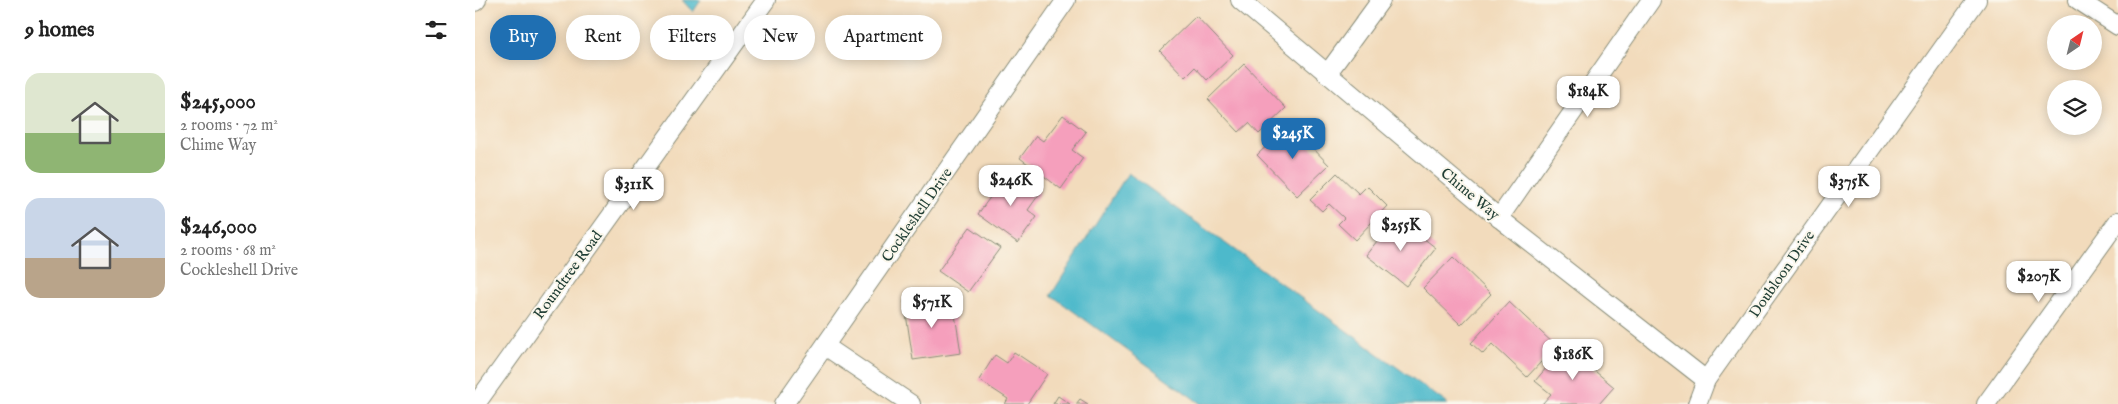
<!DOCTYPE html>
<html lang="en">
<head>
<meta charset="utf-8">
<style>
	:root { --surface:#fff; --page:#f6f6f6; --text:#222; --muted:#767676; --accent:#1f6fb2 }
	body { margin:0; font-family:"IM FELL English",serif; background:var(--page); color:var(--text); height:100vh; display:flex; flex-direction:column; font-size:19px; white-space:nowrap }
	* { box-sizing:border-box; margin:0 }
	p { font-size:16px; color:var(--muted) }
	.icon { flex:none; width:28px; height:28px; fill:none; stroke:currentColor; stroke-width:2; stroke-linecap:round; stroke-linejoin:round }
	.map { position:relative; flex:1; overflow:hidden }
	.side { display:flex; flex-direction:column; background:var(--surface); width:475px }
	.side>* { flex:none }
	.top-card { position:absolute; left:15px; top:15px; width:475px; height:45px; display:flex; gap:10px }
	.needle { width:32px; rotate:35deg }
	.fabs { position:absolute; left:1572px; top:15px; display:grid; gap:10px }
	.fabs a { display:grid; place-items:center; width:55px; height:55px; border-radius:50%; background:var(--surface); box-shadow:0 2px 12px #0003; font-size:25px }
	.price { position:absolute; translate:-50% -42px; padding:0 11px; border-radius:10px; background:#fff; color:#222; font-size:16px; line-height:32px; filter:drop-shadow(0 1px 2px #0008) }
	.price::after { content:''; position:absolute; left:50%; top:30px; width:15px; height:11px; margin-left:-8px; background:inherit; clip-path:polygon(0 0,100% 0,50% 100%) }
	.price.current { background:var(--accent); color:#fff }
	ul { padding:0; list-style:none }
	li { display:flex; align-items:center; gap:15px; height:125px; padding:0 25px }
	li span { display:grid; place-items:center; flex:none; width:140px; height:100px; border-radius:15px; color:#555 }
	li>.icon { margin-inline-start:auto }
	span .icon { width:60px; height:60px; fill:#fffc; stroke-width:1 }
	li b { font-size:21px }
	h2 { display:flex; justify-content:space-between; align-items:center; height:60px; padding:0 25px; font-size:21px }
	.tag { padding:0 18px; border-radius:22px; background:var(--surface); box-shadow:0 2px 12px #0003; font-size:18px; line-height:45px }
	.tag.current { background:var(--accent); color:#fff }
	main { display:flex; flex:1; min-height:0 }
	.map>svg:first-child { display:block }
</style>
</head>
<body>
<main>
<section class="side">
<h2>9 homes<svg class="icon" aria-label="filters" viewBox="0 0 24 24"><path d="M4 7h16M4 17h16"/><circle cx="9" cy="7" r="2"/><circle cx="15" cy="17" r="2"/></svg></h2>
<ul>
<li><span style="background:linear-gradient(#dfe7d0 60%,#8fb573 0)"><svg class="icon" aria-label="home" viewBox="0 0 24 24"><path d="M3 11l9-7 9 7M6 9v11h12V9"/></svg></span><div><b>$245,000</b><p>2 rooms · 72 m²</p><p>Chime Way</p></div></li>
<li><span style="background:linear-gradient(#c9d6e8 60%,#b9a48a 0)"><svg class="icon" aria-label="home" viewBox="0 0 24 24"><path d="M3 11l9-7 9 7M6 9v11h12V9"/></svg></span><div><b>$246,000</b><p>2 rooms · 68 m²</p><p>Cockleshell Drive</p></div></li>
</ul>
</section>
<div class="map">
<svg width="1643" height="404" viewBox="0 0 1643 404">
	<rect width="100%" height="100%" fill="#fbf7ec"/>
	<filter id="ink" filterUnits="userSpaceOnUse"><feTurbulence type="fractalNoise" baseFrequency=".02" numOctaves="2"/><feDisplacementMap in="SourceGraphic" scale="10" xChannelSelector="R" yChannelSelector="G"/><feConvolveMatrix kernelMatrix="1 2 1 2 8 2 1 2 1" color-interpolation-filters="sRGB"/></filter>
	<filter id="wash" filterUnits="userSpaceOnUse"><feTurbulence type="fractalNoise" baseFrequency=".0096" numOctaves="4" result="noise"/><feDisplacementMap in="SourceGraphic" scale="20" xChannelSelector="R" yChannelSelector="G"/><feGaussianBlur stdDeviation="1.12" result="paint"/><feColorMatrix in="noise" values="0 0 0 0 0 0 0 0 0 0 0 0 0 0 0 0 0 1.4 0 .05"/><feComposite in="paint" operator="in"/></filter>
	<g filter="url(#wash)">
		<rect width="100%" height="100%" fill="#f2dbbc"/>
		<g fill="#4eb9cb" stroke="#367b80">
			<polygon points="207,0 226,0 218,12"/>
			<polygon points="653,173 973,404 726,404 576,295"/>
		</g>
		<g id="blocks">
			<g fill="#f59fbc">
				<polygon points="721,16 758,55 732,80 720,67 710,77 685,51"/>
				<polygon points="769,64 811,108 784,134 774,123 764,132 733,99"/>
				<polygon points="588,115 611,132 597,150 608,158 586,189 545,158 561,136 568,141"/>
				<polygon points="815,124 854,165 822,196 782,155"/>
				<polygon points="534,171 565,193 553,210 562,217 543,243 503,214"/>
				<polygon points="862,173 884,194 892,186 912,206 880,240 863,224 869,218 854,204 847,211 835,200"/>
				<polygon points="921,217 961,248 931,286 891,255"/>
				<polygon points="495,227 525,248 493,292 463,271"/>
				<polygon points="978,257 1016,294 986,325 948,288"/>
				<polygon points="464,296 466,310 479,308 486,353 438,360 429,301"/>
				<polygon points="1034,302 1081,346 1052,377 1017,344 1008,354 996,343"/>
				<polygon points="1090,346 1139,387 1124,404 1067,404 1076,394 1060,381"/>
				<polygon points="539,352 572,374 552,404 530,404 533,399 504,380 520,355 532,363"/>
				<polygon points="583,396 595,404 578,404"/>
				<polygon points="605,399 613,404 601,404"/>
			</g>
		</g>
	</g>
	<g filter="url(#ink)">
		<use href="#blocks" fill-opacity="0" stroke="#888c78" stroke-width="1"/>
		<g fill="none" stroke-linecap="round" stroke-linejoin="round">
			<defs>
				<g id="street">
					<polyline points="765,0 1024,218 1231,380"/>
					<polyline points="1603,0 1643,26"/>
					<polyline points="0,2 2,0"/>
					<polyline points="852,74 906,0"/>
					<polyline points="1024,218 1176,0"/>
					<polyline points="350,346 436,404"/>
					<polyline points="1,404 291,0"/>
					<polyline points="309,404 591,0"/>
					<polyline points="1222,404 1231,380 1502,0"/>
					<polyline points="1511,404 1643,221"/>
				</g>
			</defs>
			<use href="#street" stroke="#888c78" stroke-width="20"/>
			<use href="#street" stroke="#fff" stroke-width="18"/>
		</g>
	</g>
	<g text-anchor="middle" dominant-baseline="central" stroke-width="4" stroke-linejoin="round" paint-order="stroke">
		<g font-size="15" fill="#1f3d34" stroke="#fbf7ec">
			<text transform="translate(995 194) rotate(40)">Chime Way</text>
			<text transform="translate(442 215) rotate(-55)">Cockleshell Drive</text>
			<text transform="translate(1307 274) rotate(-55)">Doubloon Drive</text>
			<text transform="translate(93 275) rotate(-54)">Roundtree Road</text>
		</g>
	</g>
</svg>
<div class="fabs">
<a><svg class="needle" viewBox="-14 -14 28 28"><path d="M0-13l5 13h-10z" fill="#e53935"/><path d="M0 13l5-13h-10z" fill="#767676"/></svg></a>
<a><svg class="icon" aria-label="layers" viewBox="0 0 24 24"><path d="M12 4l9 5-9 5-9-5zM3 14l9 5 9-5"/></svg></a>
</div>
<b class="price" style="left:1113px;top:118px">$184K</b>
<b class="price current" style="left:818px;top:160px">$245K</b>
<b class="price" style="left:536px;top:207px">$246K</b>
<b class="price" style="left:1374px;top:208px">$375K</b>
<b class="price" style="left:159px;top:211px">$311K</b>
<b class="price" style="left:926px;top:252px">$255K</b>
<b class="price" style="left:1564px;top:303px">$207K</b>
<b class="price" style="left:457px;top:329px">$571K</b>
<b class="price" style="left:1098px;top:381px">$186K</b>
<div class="top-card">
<a class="tag current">Buy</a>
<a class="tag">Rent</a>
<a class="tag">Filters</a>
<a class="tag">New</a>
<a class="tag">Apartment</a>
</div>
</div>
</main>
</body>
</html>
